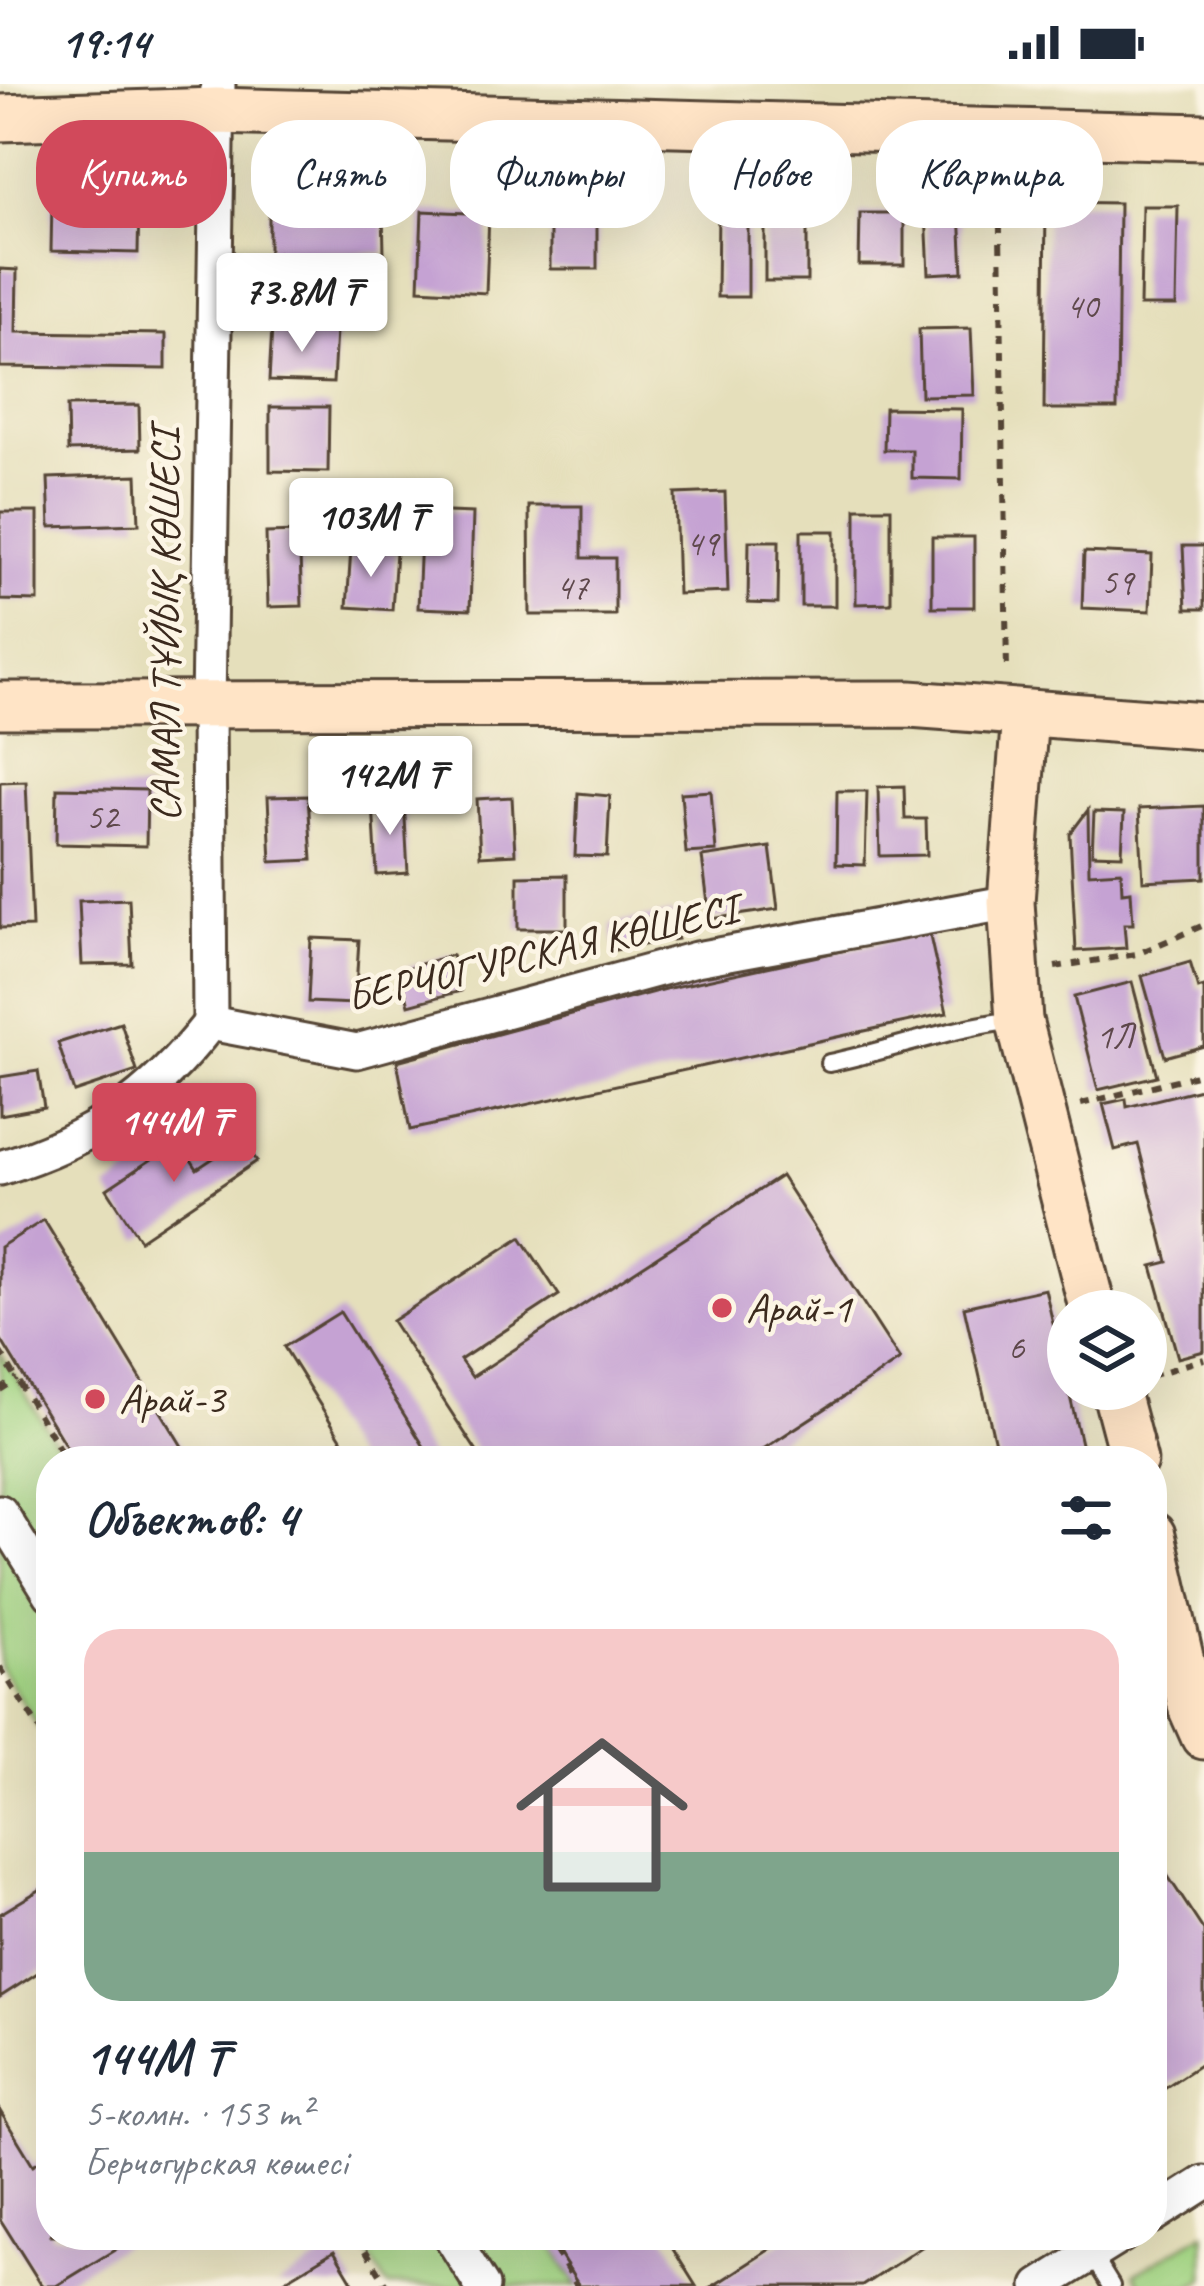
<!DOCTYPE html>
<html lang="ru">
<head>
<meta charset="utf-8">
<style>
	:root { --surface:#fff; --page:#f2f2f3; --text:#1f2937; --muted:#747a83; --accent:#d1495b }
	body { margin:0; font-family:Caveat,sans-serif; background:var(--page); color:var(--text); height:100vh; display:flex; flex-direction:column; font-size:45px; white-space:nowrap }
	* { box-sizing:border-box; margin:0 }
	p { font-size:39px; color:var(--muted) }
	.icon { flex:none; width:66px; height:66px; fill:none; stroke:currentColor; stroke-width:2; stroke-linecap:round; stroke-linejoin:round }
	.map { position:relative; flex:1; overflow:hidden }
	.details { position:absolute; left:36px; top:1362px; width:1131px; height:804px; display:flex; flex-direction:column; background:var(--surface); border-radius:48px; box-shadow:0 12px 48px #0002 }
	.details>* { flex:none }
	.top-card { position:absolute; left:36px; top:36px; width:1134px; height:108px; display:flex; gap:24px }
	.tools { position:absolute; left:1047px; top:1206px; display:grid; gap:24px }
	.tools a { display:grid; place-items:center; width:120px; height:120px; border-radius:50%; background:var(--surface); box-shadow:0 12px 48px #0002; font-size:60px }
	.price { position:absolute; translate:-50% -102px; padding:0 27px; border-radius:12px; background:#fff; color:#222; font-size:39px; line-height:78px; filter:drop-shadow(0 3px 6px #0008) }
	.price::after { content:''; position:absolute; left:50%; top:72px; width:36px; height:27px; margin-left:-18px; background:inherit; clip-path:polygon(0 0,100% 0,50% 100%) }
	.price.on { background:var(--accent); color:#fff }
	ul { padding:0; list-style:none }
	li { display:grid; align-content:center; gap:24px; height:636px; padding:0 48px }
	li span { display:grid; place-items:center; height:372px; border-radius:36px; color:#555 }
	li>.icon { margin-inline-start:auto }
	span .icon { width:216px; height:216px; fill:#fffc; stroke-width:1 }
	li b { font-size:51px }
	h2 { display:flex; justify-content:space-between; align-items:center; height:144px; padding:0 48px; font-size:51px }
	.tag { padding:0 42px; border-radius:48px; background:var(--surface); box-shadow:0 12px 48px #0002; font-size:42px; line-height:108px }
	.tag.on { background:var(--accent); color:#fff }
	.status { display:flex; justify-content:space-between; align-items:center; height:84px; padding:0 60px; background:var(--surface); direction:ltr }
	.status svg { height:33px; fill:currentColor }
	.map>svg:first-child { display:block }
</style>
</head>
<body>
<div class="status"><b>19:14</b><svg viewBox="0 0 49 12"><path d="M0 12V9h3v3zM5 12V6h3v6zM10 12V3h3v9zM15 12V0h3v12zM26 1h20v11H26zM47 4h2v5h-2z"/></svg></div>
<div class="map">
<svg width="1204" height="2202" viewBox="0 0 1204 2202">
	<rect width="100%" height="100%" fill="#fcf5e5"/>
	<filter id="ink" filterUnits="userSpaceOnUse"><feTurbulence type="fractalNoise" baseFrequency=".00833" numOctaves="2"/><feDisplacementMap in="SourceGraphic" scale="24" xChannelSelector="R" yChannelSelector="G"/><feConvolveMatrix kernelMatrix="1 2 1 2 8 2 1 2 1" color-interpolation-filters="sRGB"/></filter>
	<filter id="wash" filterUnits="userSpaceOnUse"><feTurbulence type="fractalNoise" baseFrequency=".004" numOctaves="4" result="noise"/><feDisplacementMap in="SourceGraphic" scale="48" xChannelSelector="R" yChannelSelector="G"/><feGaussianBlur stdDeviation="2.7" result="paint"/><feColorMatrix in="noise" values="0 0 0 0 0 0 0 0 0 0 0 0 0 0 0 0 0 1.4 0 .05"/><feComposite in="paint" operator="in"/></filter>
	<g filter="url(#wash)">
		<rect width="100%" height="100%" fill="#e5dfbb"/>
		<g fill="#a1d382" stroke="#6e7e50" stroke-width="3">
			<polygon points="0,1268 67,1377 51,1377 51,1664 0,1583"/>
			<polygon points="1204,2149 1204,2195 1192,2202 1142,2202 1134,2190"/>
			<polygon points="356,2151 546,2151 577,2202 388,2202"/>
		</g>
		<g id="blocks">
			<g fill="#c5a2d3">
				<polygon points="52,117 139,120 138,169 51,167"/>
				<polygon points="1046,118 1119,119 1117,325 1044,325"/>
				<polygon points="1142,122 1178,122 1176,222 1140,222"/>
				<polygon points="718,125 748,126 748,213 717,213"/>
				<rect x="765" y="125" width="42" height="72"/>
				<polygon points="269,127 383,127 384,169 269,169"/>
				<polygon points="422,127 489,130 486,209 419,205"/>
				<polygon points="960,127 963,188 929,190 926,129"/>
				<polygon points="860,129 904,129 904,181 859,181"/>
				<rect x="550" y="132" width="47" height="53"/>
				<polygon points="0,185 17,186 16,248 166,250 166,285 0,283"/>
				<polygon points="270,188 315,188 314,239 269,238"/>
				<polygon points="272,243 336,246 333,299 269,297"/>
				<polygon points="971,244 974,311 921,312 919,245"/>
				<polygon points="139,321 140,365 68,367 67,322"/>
				<polygon points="270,323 329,323 328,388 270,387"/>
				<polygon points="885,324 962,325 961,395 912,394 912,366 884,366"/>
				<polygon points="137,391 139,440 50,443 48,394"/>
				<polygon points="725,408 728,508 678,510 675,410"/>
				<polygon points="529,422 582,422 582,474 615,474 615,531 530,531"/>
				<polygon points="856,424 891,424 891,519 856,520"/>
				<polygon points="422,427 473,429 470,526 418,524"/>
				<polygon points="0,428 38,428 38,517 0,516"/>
				<rect x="801" y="447" width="34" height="75"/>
				<polygon points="299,448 302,522 268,523 266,449"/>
				<rect x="932" y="453" width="42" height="70"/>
				<polygon points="749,457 779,457 778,520 748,519"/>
				<polygon points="1183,462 1204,462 1204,525 1186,525"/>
				<polygon points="351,465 396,468 392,526 347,523"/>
				<polygon points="1084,468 1152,471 1150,527 1082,524"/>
				<polygon points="26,697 32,843 0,844 0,698"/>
				<polygon points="904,702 905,735 926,735 927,771 880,772 878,703"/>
				<polygon points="57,704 147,706 146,762 56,760"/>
				<polygon points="711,707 716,767 686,769 681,709"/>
				<polygon points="837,707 867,707 865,781 836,780"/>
				<polygon points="578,709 610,712 607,773 575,772"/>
				<polygon points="308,712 312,776 271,778 268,713"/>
				<polygon points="512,713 515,770 480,772 477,715"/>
				<polygon points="404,716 408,789 377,791 373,718"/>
				<polygon points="1204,722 1204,794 1143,797 1139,725"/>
				<polygon points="1088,726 1089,789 1121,787 1122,808 1131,807 1133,840 1124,840 1126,864 1076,867 1070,750"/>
				<polygon points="1094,728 1124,729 1122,771 1092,770"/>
				<polygon points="770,763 778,825 710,835 702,773"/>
				<polygon points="567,791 567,845 518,845 518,792"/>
				<polygon points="129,815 132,880 82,881 79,817"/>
				<polygon points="672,829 677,855 615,866 611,840"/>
				<polygon points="929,848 947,929 410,1046 397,977 665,905"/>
				<polygon points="311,854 359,856 355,920 308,918"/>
				<polygon points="452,871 461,907 409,921 400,886"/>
				<polygon points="1190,878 1198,905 1204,903 1204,962 1165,973 1142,892"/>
				<polygon points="1132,898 1157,992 1098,1006 1074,913"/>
				<polygon points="121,939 137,987 74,1008 58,959"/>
				<polygon points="38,987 44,1023 0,1031 0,993"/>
				<polygon points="1204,1004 1204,1267 1178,1274 1152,1182 1168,1178 1138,1060 1115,1066 1103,1020 1126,1015 1127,1023"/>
				<polygon points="242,1055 257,1077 140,1156 107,1105 179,1057 197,1085"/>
				<polygon points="781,1092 900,1276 745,1377 483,1377 392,1237 521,1153 559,1211 460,1276 472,1293"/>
				<polygon points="44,1136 191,1377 75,1377 0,1254 0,1163"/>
				<polygon points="1045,1205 1085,1377 999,1377 964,1223"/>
				<polygon points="340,1228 433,1377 355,1377 284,1263"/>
				<polygon points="1152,1768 1204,1847 1204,1978 1152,2012"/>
				<polygon points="51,1799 51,1901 42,1886 0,1913 0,1830"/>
				<polygon points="0,2027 33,2081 51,2070 51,2151 139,2151 56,2202 42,2202 0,2135"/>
				<polygon points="548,2151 664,2151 696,2202 579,2202"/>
				<polygon points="792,2151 940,2151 862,2202 713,2202"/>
				<polygon points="334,2167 355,2202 276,2202"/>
			</g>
		</g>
	</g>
	<g filter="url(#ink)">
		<use href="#blocks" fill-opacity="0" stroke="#544536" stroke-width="3"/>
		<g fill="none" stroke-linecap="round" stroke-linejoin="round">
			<defs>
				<g id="lane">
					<path d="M829,979C892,966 954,942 1018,936"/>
					<polyline points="1092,2171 1111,2202"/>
				</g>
				<g id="street">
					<polyline points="210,939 208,621 218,0"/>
					<polyline points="210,939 357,967 696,875 1011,818"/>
					<path d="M0,1084C92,1056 151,1015 210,939"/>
					<polyline points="0,1428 51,1510"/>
					<polyline points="1152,2132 1204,2099"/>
					<polyline points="450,2151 482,2202"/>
					<polyline points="1040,2202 1122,2151"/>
				</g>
				<g id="secondary">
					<polyline points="0,34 216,27 1204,53"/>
					<polyline points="0,621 910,620 1204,642"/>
					<polyline points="1025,630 1011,818 1019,936 1093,1227"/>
					<polyline points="1115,1305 1134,1377"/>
					<polyline points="1152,1451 1192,1625 1204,1652"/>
				</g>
			</defs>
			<use href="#lane" stroke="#544536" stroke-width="22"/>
			<use href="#street" stroke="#544536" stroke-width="39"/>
			<use href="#secondary" stroke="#544536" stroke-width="51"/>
			<g stroke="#544536" stroke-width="6" stroke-dasharray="9 9" stroke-linecap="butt">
				<polyline points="999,86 1007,588"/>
				<polyline points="1055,883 1137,870 1204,841"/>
				<polyline points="1081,1020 1204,989"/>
				<polyline points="0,1268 67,1377"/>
				<polyline points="1150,1292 1204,1275"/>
				<polyline points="0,1306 17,1295"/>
				<polyline points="0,1583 51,1664"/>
				<polyline points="356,2151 388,2202"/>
				<polyline points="546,2151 577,2202"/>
			</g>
			<use href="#lane" stroke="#fff" stroke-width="16"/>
			<use href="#street" stroke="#fff" stroke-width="33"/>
			<use href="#secondary" stroke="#ffe4c6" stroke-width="45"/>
		</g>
	</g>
	<g fill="#d1495b" stroke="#fcf5e5" stroke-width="4.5">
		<circle cx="722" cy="1224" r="12"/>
		<circle cx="95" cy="1315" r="12"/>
	</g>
	<g text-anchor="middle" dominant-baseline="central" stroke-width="9" stroke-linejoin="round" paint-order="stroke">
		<g font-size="36" fill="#5e484b">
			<text x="1082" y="222">40</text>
			<text x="702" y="459">49</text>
			<text x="1117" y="498">59</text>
			<text x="572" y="503">47</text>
			<text x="102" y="733">52</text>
			<text x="1115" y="952">1Л</text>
			<text x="1016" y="1263">6</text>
		</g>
		<g font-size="42" fill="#3b2a1e" stroke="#fcf5e5">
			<text transform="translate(165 541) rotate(-90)">САМАЛ ТҰЙЫҚ КӨШЕСІ</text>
			<text transform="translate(542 869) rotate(-13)">БЕРЧОГУРСКАЯ КӨШЕСІ</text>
		</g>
		<g font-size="42" fill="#3b2a1e" stroke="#fcf5e5" text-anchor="start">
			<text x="746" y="1224">Арай-1</text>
			<text x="119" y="1315">Арай-3</text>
		</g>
	</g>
</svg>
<div class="tools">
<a><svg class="icon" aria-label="layers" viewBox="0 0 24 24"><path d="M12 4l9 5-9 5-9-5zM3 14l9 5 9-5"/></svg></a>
</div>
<b class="price" style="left:302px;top:271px">73.8M ₸</b>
<b class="price" style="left:371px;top:496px">103M ₸</b>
<b class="price" style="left:390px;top:754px">142M ₸</b>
<b class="price on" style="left:174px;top:1101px">144M ₸</b>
<div class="top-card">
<a class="tag on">Купить</a>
<a class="tag">Снять</a>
<a class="tag">Фильтры</a>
<a class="tag">Новое</a>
<a class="tag">Квартира</a>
</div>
<section class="details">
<h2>Объектов: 4<svg class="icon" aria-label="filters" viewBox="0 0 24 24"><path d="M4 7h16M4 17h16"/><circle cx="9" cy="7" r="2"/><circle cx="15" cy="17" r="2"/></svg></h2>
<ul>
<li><span style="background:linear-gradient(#f6c9c9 60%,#7fa58c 0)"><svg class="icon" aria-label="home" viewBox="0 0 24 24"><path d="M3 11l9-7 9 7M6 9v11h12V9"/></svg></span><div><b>144M ₸</b><p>5-комн. · 153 m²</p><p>Берчогурская көшесі</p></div></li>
</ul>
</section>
</div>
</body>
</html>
